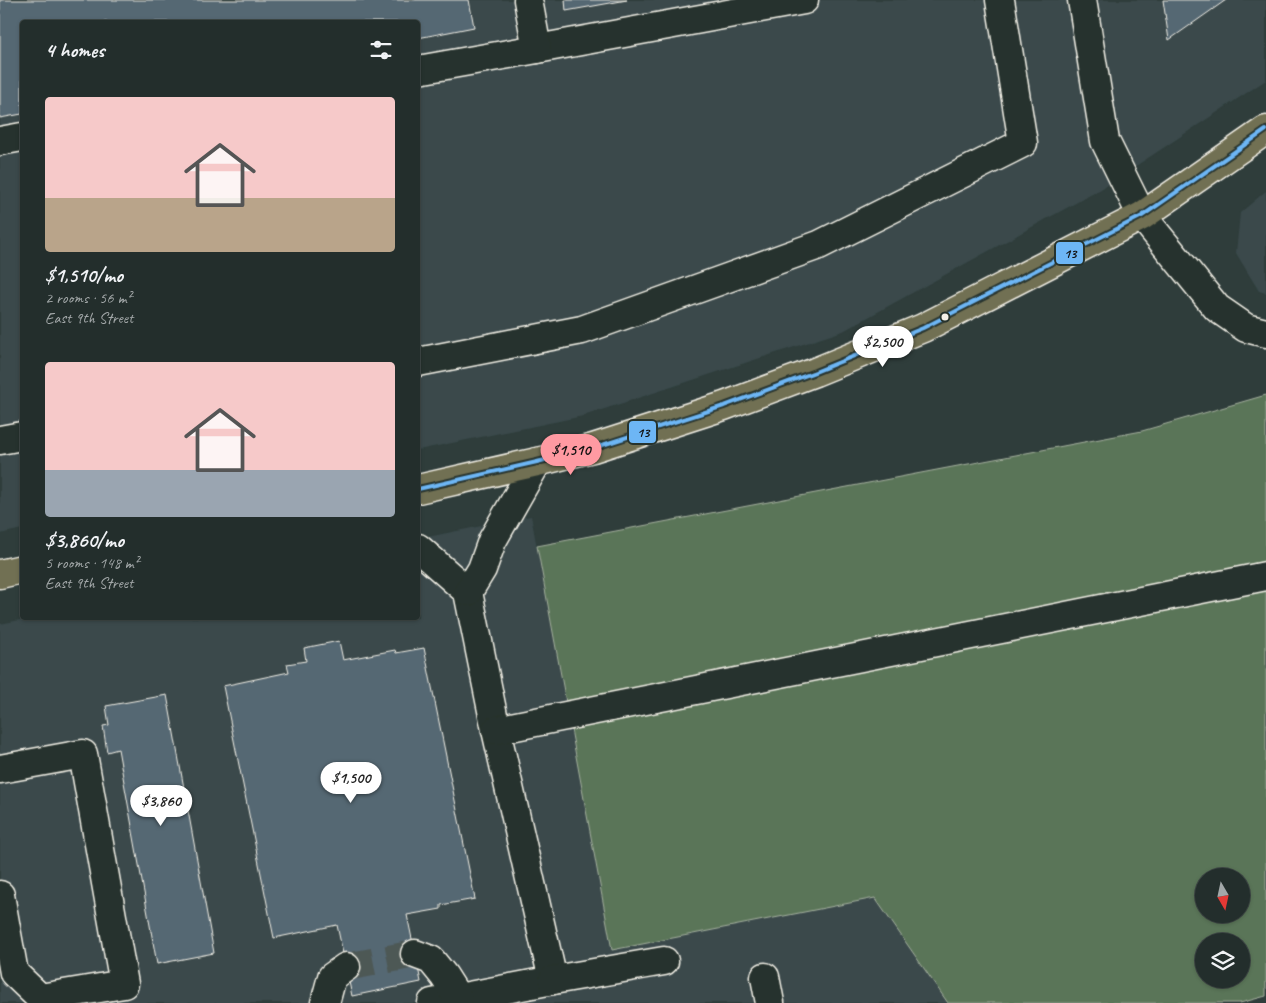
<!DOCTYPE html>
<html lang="en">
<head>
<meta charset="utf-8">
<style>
	:root { --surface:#232e2c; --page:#2b3634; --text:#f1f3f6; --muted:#a3a8a9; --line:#404a48; --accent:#ff9aa2 }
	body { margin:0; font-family:Caveat,sans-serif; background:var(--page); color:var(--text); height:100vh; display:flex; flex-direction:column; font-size:19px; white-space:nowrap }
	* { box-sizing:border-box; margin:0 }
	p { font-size:16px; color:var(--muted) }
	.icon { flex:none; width:28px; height:28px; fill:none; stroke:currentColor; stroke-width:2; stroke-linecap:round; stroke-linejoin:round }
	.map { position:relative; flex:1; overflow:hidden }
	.side { position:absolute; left:20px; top:20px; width:400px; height:600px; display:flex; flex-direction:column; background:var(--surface); border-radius:5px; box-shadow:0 1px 4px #0004,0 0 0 1px var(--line) }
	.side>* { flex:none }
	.needle { width:32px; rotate:171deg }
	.fabs { position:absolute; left:1195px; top:868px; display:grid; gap:10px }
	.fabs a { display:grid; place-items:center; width:55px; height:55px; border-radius:50%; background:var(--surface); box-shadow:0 1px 4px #0004,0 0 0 1px var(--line); font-size:25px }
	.price { position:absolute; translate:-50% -42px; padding:0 11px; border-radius:18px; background:#fff; color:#222; font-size:16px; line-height:32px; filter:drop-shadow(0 1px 2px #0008) }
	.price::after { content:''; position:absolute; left:50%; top:30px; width:15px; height:11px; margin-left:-8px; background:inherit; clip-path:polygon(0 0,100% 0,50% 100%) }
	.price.on { background:var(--accent); color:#111 }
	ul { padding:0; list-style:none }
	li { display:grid; align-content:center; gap:10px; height:265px; padding:0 25px }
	li span { display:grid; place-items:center; height:155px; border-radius:5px; color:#555 }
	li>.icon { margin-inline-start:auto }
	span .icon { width:90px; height:90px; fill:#fffc; stroke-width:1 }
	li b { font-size:21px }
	h2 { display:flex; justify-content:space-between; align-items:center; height:60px; padding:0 25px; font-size:21px }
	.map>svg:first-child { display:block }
</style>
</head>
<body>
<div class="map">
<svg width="1266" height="1003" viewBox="0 0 1266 1003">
	<rect width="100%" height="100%" fill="#2f3d3b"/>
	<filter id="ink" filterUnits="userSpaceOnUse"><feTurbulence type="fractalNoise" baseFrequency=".02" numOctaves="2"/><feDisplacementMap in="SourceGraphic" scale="10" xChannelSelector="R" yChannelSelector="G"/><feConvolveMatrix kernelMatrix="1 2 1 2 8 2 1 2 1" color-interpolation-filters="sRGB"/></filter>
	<g filter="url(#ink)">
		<g fill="#3a4a4c">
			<polygon points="0,0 1266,0 1266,80 1101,189 843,331 583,416 418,450 418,22 22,22 22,529 0,534"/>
			<polygon points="1266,191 1266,293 1259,291 1236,253 1240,213"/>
			<polygon points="531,516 612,950 875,897 948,1003 0,1003 0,624 30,618 418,618 418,539"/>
		</g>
		<path fill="#5a7459" stroke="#a7b2a0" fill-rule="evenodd" d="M1266,395V996L1240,1003H948L875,898L612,950L537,546L1142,431ZM1204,876H1241V914H1204ZM1204,941H1241V979H1204Z"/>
		<g fill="#556773" stroke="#f4f1e8">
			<polygon points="0,0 469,0 474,27 418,38 418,22 22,22 22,114 0,118"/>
			<polygon points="565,0 627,0 566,11"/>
			<polygon points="1163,0 1226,0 1169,40"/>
			<polygon points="339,641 343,660 395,650 396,653 424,648 475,899 441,905 441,909 407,915 421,982 352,996 337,925 274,938 223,686 289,672 287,664 306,661 304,648"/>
			<polygon points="167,695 214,953 157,964 118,749 107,752 103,726 109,725 106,706"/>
		</g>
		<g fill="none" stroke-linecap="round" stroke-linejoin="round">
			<polyline stroke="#4d5855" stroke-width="28" stroke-dasharray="28 14" stroke-linecap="butt" points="346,967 415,954"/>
			<defs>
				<g id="minor">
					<polyline points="1082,0 1105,141 1142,216 1217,308 1246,328 1266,333"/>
					<polyline points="537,49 804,0"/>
					<polyline points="418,70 537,49 528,0"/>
					<polyline points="0,141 22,137"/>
					<polyline points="418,362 582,330 730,277 819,245 1023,143 1000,0"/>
					<polyline points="0,440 22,436"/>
					<polyline points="418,548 468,592 496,730 553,980 432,1003"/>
					<polyline points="468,592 482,569 492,541 537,462"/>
					<polyline points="496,730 1266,576"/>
					<polyline points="0,769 83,754 124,984 40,998 14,973 0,895"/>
					<polyline points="415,954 431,960 444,976 458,998"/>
					<polyline points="765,977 770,1003"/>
					<polyline points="553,980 664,961"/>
					<polyline points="325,1003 332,977 346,967"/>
				</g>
				<g id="major">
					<polyline points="418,489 537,462 593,448 724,406 815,372 923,328 1142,216 1266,130"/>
					<polyline points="0,574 22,569"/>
				</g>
			</defs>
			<use href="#minor" stroke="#f4f1e8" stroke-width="31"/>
			<use href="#major" stroke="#f4f1e8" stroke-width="31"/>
			<use href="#minor" stroke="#26332d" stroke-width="28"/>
			<use href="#major" stroke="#716f52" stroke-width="28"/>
			<defs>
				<polyline id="bus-1" points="418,489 537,462 593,448 724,406 815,372 923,328 1142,216 1266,130"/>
			</defs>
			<use href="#bus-1" stroke="#26332d" stroke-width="8"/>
			<use href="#bus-1" stroke="#6db6f5" stroke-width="4"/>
		</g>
	</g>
	<circle fill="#f4f1e8" stroke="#26332d" stroke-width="2" cx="945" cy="317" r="4.5"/>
	<g stroke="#26332d" stroke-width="2">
		<rect x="1055" y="241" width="29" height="24" rx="5" fill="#6db6f5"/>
		<rect x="628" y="420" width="29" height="24" rx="5" fill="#6db6f5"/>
	</g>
	<g font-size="14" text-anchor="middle" font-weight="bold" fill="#111">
		<text x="1070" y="258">13</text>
		<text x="643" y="437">13</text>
	</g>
</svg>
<div class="fabs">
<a><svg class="needle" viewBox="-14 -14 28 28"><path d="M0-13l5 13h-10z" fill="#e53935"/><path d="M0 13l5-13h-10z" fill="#a3a8a9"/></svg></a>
<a><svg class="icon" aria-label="layers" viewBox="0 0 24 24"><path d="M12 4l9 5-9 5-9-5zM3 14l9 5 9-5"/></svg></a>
</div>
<b class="price" style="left:883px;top:368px">$2,500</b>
<b class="price on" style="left:571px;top:476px">$1,510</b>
<b class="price" style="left:351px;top:804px">$1,500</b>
<b class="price" style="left:161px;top:827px">$3,860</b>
<section class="side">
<h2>4 homes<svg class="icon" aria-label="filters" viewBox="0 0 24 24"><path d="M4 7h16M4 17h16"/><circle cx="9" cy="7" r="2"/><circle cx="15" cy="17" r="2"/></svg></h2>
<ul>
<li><span style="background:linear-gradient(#f6c9c9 65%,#b9a48a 0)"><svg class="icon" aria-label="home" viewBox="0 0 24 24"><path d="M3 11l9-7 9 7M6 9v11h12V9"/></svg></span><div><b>$1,510/mo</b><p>2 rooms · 56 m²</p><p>East 9th Street</p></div></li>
<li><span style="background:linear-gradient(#f6c9c9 70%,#9aa5b1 0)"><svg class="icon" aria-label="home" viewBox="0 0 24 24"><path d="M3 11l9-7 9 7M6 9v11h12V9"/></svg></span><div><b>$3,860/mo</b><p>5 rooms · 148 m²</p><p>East 9th Street</p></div></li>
</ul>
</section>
</div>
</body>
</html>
